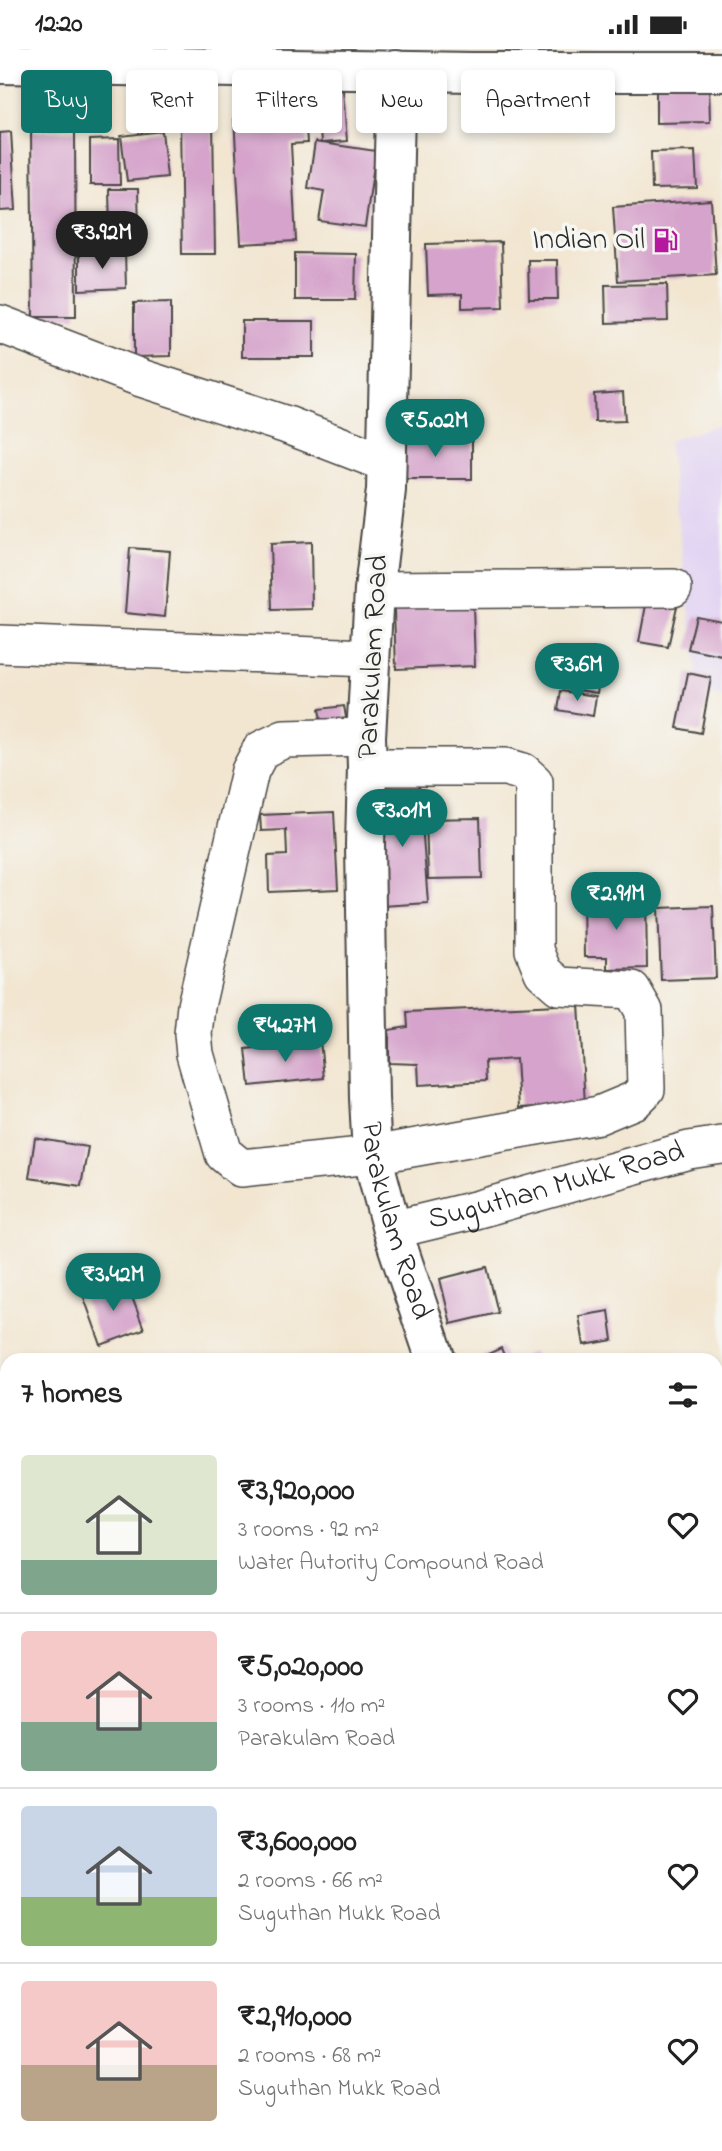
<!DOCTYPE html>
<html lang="en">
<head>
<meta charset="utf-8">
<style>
	:root { --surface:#fff; --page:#f2f2f2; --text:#222; --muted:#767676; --line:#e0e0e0; --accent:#0f766e }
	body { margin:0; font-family:"Indie Flower",sans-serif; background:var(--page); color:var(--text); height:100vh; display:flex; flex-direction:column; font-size:26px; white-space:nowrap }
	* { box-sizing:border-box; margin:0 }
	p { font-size:23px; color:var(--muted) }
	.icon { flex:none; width:38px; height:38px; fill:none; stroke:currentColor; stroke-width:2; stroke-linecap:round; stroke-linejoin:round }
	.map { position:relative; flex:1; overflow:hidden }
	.sheet { position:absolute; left:0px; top:1304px; width:723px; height:800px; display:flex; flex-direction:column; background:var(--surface); border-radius:21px 21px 0 0; box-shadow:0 4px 10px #0003 }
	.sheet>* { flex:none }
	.hud { position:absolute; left:21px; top:21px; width:681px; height:63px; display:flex; gap:14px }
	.price { position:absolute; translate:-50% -60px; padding:0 16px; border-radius:24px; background:var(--accent); color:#fff; font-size:23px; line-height:46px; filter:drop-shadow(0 2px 4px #0008) }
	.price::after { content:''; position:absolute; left:50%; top:42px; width:21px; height:16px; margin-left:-10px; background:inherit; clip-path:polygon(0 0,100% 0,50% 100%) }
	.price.on { background:#222; color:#fff }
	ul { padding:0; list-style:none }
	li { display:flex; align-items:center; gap:21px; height:175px; padding:0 21px }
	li+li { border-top:2px solid var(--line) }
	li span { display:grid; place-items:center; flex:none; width:196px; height:140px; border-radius:7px; color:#555 }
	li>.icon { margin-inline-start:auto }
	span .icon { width:84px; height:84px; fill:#fffc; stroke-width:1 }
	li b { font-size:30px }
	h2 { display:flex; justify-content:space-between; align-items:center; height:84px; padding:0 21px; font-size:30px }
	.pill { padding:0 24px; border-radius:7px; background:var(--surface); box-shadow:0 4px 10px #0003; font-size:24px; line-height:63px }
	.pill.on { background:var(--accent); color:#fff }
	.status { display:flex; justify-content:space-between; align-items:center; height:49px; padding:0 35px; background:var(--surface); direction:ltr }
	.status svg { height:19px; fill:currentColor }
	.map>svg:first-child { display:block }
</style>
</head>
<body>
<div class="status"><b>12:20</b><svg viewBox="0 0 49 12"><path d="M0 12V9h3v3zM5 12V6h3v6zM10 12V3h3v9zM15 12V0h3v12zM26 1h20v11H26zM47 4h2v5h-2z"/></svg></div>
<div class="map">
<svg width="722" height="2102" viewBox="0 0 722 2102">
	<rect width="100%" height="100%" fill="#f6f6f2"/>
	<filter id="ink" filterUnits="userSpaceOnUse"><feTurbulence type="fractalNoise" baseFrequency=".0143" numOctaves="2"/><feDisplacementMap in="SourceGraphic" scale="14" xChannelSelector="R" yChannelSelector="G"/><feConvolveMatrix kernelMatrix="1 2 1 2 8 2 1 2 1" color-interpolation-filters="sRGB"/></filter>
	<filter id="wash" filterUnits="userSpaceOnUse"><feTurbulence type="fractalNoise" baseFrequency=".00686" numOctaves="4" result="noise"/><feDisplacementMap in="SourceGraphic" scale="28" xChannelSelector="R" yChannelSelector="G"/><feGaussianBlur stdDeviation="1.57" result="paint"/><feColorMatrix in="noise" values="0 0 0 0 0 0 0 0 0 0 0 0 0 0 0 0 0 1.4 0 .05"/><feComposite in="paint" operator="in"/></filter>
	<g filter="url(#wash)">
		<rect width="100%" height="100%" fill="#f2e6d1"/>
		<polygon fill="#e2d4f3" points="722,374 722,649 699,641 668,392"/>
		<g id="blocks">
			<g fill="#d5a3cb">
				<polygon points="709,33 710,73 656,74 656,34"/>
				<polygon points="343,41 347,92 322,94 376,102 365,178 319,172 324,142 308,139 315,93 321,94 317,43"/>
				<polygon points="305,63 307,94 291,95 296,192 241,195 234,67"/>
				<polygon points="180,70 213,70 215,205 182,205"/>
				<polygon points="75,82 76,268 33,268 31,83"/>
				<polygon points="162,82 167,128 127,132 121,87"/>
				<polygon points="11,83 16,161 0,162 0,84"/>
				<polygon points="119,90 120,136 90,136 90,91"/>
				<polygon points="695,102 697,139 652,140 651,103"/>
				<polygon points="109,140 138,140 139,183 110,183"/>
				<polygon points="711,151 716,226 618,232 613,158"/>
				<polygon points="501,193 503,258 462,259 462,245 428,246 426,195"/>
				<polygon points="125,203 126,239 79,241 79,205"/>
				<polygon points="295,204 356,205 355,251 295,251"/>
				<polygon points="528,211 557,211 558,250 529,250"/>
				<polygon points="667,235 668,272 606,274 605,236"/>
				<polygon points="171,253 171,307 134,308 134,254"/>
				<rect x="242" y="272" width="72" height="36"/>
				<polygon points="623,343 625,372 595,373 594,345"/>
				<polygon points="399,390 472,391 472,430 398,430"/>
				<polygon points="311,493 312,560 272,561 270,495"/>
				<polygon points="130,499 170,502 165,568 125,564"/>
				<polygon points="647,551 677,557 668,598 639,593"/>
				<polygon points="473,557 475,617 396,620 394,559"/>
				<polygon points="696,567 722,572 722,607 688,600"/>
				<polygon points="571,607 602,612 597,644 566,639"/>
				<polygon points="688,624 711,629 701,684 677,679"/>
				<polygon points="561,642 596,647 593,667 558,661"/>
				<polygon points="344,657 348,680 323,684 319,660"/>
				<polygon points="419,735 428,854 382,857 375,773 388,772 385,738"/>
				<polygon points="334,763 338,840 269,843 268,807 287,806 286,781 261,782 260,766"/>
				<polygon points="480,769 482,829 428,830 426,770"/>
				<polygon points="646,849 647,919 607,920 607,908 584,908 583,850"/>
				<polygon points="713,857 716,929 661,931 658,859"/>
				<polygon points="579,955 585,1055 519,1059 516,1010 485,1012 486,1032 419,1036 418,1015 389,1014 389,981 408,978 407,963"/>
				<polygon points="320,992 324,1029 250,1037 246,1000"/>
				<polygon points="35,1089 88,1098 81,1137 29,1129"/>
				<polygon points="487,1218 498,1264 451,1275 440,1230"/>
				<polygon points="126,1232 144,1280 101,1296 83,1246"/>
				<polygon points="609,1262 613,1291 584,1296 579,1267"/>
				<polygon points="501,1299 506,1311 475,1311"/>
				<polygon points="533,1303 537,1311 515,1311"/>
				<polygon points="722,1626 722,1672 716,1677 716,1631"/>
				<polygon points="722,2067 722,2102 708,2102 704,2096 716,2096 716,2072"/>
				<polygon points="287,2096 300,2096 303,2102 277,2102"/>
			</g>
		</g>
	</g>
	<g filter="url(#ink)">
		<use href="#blocks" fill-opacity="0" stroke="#494744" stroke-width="2"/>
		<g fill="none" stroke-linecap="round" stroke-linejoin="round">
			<defs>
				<g id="minor">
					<polyline points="0,275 141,329 287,376 386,414"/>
					<polyline points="374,541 673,539"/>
					<polyline points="0,595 369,609"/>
					<polyline points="366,688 284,690 261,701 250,722 196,957 193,985 195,1005 224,1105 241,1119 372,1106 599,1066 635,1051 646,1040 644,962 632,941 559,937 543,923 534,901 534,733 523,723 506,718 367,718"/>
					<path id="s1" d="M392,1181L475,1161L689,1101L722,1096"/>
					<polyline points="716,1387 722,1383"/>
					<polyline points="0,1402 7,1399"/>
					<polyline points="716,1920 722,1915"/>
					<polyline points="716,1996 722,2003"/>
					<polyline points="158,2102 173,2096"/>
				</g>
				<g id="tertiary">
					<path id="s2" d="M396,21L386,441L374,541L366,688L367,718L365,796L369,1049L372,1106L392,1181L436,1311"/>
					<polyline points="716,1757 722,1761"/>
				</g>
				<polyline id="trunk" points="0,15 472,23 722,23"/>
			</defs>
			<use href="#minor" stroke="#494744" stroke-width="40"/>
			<use href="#tertiary" stroke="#494744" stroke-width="42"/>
			<use href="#trunk" stroke="#494744" stroke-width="42"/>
			<use href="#minor" stroke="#fff" stroke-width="37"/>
			<use href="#tertiary" stroke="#fff" stroke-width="38"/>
			<use href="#trunk" stroke="#fff" stroke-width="38"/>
		</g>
	</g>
	<defs>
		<symbol id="fuel-bare" viewBox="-9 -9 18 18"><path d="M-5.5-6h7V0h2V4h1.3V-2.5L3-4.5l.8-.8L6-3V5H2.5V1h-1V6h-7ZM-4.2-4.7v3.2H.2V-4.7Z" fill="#b5179e" stroke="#f6f6f2" stroke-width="2.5" paint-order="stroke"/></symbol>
	</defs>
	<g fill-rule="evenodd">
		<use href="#fuel-bare" x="648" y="174" width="35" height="35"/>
	</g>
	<g text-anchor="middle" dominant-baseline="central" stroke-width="7" stroke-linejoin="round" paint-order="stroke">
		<g font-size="30" fill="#2b2b2b" stroke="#f6f6f2" text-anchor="end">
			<text x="645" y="192">Indian Oil</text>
		</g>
		<g font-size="30" fill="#2b2b2b" stroke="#f6f6f2">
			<text transform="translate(374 608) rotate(-87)">Parakulam Road</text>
			<text stroke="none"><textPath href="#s1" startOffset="170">Suguthan Mukk Road</textPath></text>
			<text stroke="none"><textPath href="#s2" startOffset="1155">Parakulam Road</textPath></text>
		</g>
	</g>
</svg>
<b class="price on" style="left:102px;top:222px">₹3.92M</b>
<b class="price" style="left:435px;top:410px">₹5.02M</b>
<b class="price" style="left:577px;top:654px">₹3.6M</b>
<b class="price" style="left:402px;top:800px">₹3.01M</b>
<b class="price" style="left:616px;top:883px">₹2.91M</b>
<b class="price" style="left:285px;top:1015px">₹4.27M</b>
<b class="price" style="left:113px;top:1264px">₹3.42M</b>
<div class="hud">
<a class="pill on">Buy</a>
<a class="pill">Rent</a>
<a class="pill">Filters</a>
<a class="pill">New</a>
<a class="pill">Apartment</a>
</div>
<section class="sheet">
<h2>7 homes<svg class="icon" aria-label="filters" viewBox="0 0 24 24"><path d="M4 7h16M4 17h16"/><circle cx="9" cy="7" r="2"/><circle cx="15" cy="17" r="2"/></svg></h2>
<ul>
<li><span style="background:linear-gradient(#dfe7d0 75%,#7fa58c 0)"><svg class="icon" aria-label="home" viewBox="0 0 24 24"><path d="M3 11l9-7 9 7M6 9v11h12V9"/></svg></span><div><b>₹3,920,000</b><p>3 rooms · 92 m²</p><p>Water Autority Compound Road</p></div><svg class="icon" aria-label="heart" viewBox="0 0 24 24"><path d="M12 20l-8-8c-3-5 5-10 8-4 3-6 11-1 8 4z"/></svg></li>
<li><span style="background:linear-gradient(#f6c9c9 65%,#7fa58c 0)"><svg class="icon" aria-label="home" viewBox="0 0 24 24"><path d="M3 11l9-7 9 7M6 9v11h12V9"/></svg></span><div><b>₹5,020,000</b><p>3 rooms · 110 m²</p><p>Parakulam Road</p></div><svg class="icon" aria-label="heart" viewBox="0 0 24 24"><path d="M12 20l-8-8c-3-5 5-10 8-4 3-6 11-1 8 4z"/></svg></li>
<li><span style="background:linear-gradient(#c9d6e8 65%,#8fb573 0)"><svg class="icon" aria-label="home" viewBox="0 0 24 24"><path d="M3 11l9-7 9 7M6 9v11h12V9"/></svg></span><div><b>₹3,600,000</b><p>2 rooms · 66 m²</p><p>Suguthan Mukk Road</p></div><svg class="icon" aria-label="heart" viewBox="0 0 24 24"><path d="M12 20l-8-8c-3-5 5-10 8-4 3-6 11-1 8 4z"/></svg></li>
<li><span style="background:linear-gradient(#f6c9c9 60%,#b9a48a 0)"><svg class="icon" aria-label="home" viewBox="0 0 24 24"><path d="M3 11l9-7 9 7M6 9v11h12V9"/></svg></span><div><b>₹2,910,000</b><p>2 rooms · 68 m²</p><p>Suguthan Mukk Road</p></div><svg class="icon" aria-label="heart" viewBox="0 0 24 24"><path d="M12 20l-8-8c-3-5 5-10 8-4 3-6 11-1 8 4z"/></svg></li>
</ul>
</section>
</div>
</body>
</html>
